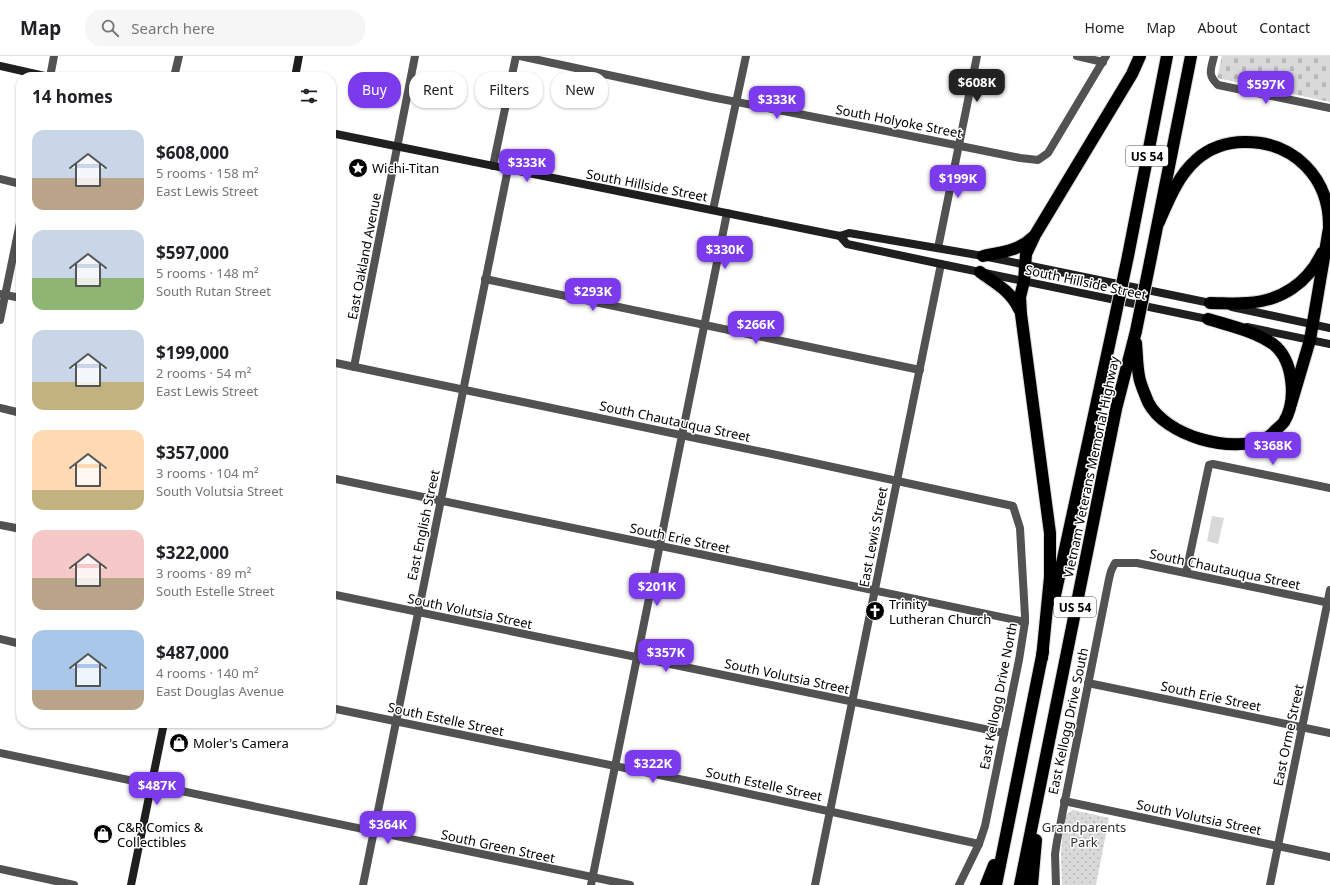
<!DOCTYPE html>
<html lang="en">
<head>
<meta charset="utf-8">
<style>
	:root { --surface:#fff; --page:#f6f6f6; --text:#202124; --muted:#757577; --line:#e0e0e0; --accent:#7c3aed }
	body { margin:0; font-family:"Noto Sans",sans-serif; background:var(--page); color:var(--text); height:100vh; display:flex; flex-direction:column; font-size:15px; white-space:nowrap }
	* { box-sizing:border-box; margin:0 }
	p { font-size:13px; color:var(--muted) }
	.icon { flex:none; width:22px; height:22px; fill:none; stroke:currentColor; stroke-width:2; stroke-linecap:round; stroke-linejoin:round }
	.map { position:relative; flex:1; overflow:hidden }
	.drawer { position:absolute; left:16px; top:16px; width:320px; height:656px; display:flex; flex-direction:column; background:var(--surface); border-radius:16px; box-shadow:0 1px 3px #0004 }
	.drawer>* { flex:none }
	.guide { position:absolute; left:348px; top:16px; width:380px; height:36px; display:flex; gap:8px }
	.price { position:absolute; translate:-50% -34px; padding:0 9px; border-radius:8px; background:var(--accent); color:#fff; font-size:13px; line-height:26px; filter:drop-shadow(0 1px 2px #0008) }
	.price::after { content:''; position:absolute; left:50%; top:24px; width:12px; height:9px; margin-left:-6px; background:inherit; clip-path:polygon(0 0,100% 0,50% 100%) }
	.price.on { background:#222; color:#fff }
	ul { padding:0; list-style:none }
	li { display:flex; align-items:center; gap:12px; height:100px; padding:0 16px }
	li span { display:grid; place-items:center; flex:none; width:112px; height:80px; border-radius:12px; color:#555 }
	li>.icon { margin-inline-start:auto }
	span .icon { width:48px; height:48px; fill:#fffc; stroke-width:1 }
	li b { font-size:17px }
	h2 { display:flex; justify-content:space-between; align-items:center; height:48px; padding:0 16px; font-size:17px }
	.chip { padding:0 14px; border-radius:16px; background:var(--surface); box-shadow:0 1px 3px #0004; font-size:14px; line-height:36px }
	.chip.on { background:var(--accent); color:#fff }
	header { display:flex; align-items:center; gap:24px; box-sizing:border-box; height:56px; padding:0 20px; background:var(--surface); border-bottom:1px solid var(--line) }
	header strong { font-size:19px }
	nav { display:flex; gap:22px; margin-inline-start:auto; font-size:14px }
	.search { width:280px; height:36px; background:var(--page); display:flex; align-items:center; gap:10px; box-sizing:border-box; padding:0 14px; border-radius:16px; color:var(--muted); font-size:15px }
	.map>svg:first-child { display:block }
</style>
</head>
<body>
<header>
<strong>Map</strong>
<div class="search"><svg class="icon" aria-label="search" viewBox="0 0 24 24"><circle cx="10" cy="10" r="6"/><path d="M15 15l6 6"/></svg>Search here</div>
<nav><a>Home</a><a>Map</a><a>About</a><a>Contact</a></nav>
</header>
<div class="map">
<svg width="1330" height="829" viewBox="0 0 1330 829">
	<defs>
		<pattern id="cemetery-stones" width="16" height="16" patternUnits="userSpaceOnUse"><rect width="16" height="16" fill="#d9d9d9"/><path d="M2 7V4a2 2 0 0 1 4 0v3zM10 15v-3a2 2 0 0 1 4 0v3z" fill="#b8b8b8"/></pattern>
		<pattern id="park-dots" width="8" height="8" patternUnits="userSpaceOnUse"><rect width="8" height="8" fill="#d9d9d9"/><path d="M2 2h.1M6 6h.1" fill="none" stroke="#b8b8b8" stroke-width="1.8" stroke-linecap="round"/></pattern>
	</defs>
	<rect width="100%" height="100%" fill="#fff"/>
	<polygon fill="url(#cemetery-stones)" points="1222,0 1330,0 1330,46 1217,22"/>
	<polygon fill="url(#park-dots)" points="1073,754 1109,762 1096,829 1062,829 1061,798 1064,762 1068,757"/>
	<polygon fill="#d9d9d9" points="1212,460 1224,462 1218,488 1207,485"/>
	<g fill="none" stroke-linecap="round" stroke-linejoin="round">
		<defs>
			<g id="motorway">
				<path d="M1159,166C1169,143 1178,120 1196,104C1209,92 1227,86 1244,86C1294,85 1330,122 1329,172L1310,284L1291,348"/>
				<path d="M983,200C1002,196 1019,195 1033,181"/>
				<polyline points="1128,200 1167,0"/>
				<polyline points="1150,206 1191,0"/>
				<path d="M980,216C995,227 1011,235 1019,253"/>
				<path d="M1210,247C1223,247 1235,248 1247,247C1281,245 1308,227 1322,197"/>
				<path d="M1136,287C1137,298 1137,310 1139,320C1140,328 1145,338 1148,346C1165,380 1233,399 1266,382C1268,381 1271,379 1273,377C1276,373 1281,370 1284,366C1297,345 1294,304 1273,288C1254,275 1231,270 1208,263"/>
				<polyline points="1054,544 1113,271"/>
				<polyline points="1042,602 1050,521 1050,477 1021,258 1020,241 1024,225 1026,198 1035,179 1132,18 1140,0"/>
				<polyline points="986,829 994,809"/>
				<polyline points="996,829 1043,595"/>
				<polyline points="1020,829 1116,353 1136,275"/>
				<polyline points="1032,829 1036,784"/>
			</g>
		</defs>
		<use href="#motorway" stroke="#dbdbdb" stroke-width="14"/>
		<g stroke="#525252" stroke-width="8">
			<polyline points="520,0 711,41 876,73 1020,102 1038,104 1048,97 1106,0"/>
			<polyline points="1077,0 1103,6"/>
			<path d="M1214,0C1211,13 1207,19 1218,29L1330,52"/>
			<polyline points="174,21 179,0"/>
			<polyline points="493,110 516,0"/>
			<polyline points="0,123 21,128"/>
			<polyline points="713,154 746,0"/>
			<polyline points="938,192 977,0"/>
			<polyline points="485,223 920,314"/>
			<polyline points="0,238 21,242"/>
			<polyline points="331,306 791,402 1013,450 1020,472 1025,560 1025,566 1019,604 985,770 979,788 959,829"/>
			<polyline points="354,311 415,0"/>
			<polyline points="0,352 21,357"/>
			<polyline points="331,422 748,508 1025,566"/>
			<polyline points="0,469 21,473"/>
			<polyline points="1186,517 1209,409 1213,408 1330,432"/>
			<polyline points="331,538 1004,677"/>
			<polyline points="0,583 21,588"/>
			<polyline points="1088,627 1330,677"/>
			<polyline points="331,652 713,730 979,788"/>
			<polyline points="0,697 630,829"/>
			<polyline points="1064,745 1330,801"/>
			<polyline points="0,813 74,829"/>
			<polyline points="363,829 508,113"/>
			<polyline points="591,829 727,157"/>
			<polyline points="815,829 941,208"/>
			<polyline points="1056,829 1055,798 1057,785 1109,523 1111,515 1115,507 1137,507 1330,547"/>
			<polyline points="1270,829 1330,534"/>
		</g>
		<g stroke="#525252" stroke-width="8">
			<polyline points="50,21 54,0"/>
			<polyline points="0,264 21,162"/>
		</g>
		<g stroke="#1f1f1f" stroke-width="8">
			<polyline points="0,10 49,21"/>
			<polyline points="295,21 299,0"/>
			<polyline points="331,77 840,180 849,177 983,200 1215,248"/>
			<polyline points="840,180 847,188 941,208 1212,264"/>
			<polyline points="1232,251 1330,272"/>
			<polyline points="1247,271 1330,288"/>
			<polyline points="131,829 164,667"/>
		</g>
		<use href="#motorway" stroke="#000" stroke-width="12"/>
		<defs>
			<g id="motorway-bridge">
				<polyline points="1113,271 1128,200"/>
				<polyline points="1136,275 1150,206"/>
			</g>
		</defs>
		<use href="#motorway-bridge" stroke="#dbdbdb" stroke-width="14" stroke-linecap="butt"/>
		<use href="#motorway-bridge" stroke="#000" stroke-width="12"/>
	</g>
	<defs>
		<symbol id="sight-disc" viewBox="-11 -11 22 22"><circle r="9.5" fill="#000" stroke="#fff"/><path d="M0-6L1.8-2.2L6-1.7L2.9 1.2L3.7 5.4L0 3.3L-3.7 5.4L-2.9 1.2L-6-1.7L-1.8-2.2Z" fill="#fff"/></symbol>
		<symbol id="church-disc" viewBox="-11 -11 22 22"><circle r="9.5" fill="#000" stroke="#fff"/><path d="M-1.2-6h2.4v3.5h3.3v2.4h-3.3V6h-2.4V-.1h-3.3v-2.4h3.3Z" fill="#fff"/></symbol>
		<symbol id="shop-disc" viewBox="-11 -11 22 22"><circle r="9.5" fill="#000" stroke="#fff"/><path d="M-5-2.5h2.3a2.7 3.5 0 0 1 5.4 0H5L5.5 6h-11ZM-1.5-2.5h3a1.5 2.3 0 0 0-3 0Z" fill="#fff"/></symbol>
	</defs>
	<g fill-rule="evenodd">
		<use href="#sight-disc" x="347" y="101" width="22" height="22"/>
		<use href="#church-disc" x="864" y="544" width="22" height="22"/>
		<use href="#shop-disc" x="168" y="676" width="22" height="22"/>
		<use href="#shop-disc" x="92" y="767" width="22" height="22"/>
	</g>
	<g text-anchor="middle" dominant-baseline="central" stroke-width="3" stroke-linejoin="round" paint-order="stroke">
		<g fill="#fff" stroke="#4c4c4c" stroke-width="1">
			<rect x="1126" y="90" width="42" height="20" rx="3"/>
			<rect x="1054" y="541" width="42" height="20" rx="3"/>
		</g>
		<g font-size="12" font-weight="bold" fill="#000">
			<text x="1147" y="100">US 54</text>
			<text x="1075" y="551">US 54</text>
		</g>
		<g font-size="13" fill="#000" stroke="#fff">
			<text transform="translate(899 65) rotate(11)">South Holyoke Street</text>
			<text transform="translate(647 129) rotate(11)">South Hillside Street</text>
			<text transform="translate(364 200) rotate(-79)">East Oakland Avenue</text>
			<text transform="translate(1086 226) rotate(12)">South Hillside Street</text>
			<text transform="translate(675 365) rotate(12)">South Chautauqua Street</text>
			<text transform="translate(1091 411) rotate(-78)">Vietnam Veterans Memorial Highway</text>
			<text transform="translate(423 469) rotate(-78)">East English Street</text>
			<text transform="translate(873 481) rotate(-79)">East Lewis Street</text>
			<text transform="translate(680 482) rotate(12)">South Erie Street</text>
			<text transform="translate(1225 513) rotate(12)">South Chautauqua Street</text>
			<text transform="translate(470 555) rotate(12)">South Volutsia Street</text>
			<text transform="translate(787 620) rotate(12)">South Volutsia Street</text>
			<text transform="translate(998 640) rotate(-79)">East Kellogg Drive North</text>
			<text transform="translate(1211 640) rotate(12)">South Erie Street</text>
			<text transform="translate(446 663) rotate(12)">South Estelle Street</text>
			<text transform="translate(1068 665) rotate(-78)">East Kellogg Drive South</text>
			<text transform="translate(1288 679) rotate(-78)">East Orme Street</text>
			<text transform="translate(764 728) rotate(12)">South Estelle Street</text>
			<text transform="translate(1199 761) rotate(12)">South Volutsia Street</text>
			<text transform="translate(498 790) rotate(12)">South Green Street</text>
		</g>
		<g font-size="13" fill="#000" stroke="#fff" text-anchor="start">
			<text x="372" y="112">Wichi-Titan</text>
			<text x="889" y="548">Trinity<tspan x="889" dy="15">Lutheran Church</tspan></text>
			<text x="193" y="687">Moler's Camera</text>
			<text x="117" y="771">C&amp;R Comics &amp;<tspan x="117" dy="15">Collectibles</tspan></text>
		</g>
		<g font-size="13" fill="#303030" stroke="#fff">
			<text x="1084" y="771">Grandparents<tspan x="1084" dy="15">Park</tspan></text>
		</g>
	</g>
</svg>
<b class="price on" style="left:977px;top:47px">$608K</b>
<b class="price" style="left:1266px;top:49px">$597K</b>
<b class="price" style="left:777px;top:64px">$333K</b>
<b class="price" style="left:527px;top:127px">$333K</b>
<b class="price" style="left:958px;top:143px">$199K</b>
<b class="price" style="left:725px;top:214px">$330K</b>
<b class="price" style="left:593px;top:256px">$293K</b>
<b class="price" style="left:756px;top:289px">$266K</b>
<b class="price" style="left:1273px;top:410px">$368K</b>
<b class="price" style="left:657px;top:551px">$201K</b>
<b class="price" style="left:666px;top:617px">$357K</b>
<b class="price" style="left:653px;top:728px">$322K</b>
<b class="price" style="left:157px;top:750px">$487K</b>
<b class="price" style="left:388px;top:789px">$364K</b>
<div class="guide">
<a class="chip on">Buy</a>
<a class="chip">Rent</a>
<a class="chip">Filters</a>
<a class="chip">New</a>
</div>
<section class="drawer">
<h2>14 homes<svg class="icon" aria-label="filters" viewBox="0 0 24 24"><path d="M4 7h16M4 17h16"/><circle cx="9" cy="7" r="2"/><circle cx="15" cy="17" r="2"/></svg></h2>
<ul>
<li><span style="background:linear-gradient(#c9d6e8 60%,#b9a48a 0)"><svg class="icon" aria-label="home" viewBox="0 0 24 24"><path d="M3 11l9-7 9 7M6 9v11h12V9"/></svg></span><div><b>$608,000</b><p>5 rooms · 158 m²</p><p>East Lewis Street</p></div></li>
<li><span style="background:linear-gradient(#c9d6e8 60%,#8fb573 0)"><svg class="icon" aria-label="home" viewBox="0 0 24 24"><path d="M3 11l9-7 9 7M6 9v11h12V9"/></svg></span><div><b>$597,000</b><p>5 rooms · 148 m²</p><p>South Rutan Street</p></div></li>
<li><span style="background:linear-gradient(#c9d6e8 65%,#c2b280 0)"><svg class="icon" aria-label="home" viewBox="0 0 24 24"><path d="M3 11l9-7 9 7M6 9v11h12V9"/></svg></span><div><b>$199,000</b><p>2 rooms · 54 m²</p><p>East Lewis Street</p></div></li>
<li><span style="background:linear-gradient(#ffd9b3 75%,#c2b280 0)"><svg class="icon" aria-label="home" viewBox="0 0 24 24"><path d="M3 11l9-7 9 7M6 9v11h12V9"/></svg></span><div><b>$357,000</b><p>3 rooms · 104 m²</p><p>South Volutsia Street</p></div></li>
<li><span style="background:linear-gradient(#f6c9c9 60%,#b9a48a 0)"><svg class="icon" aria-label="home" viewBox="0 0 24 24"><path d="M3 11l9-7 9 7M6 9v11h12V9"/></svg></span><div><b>$322,000</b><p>3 rooms · 89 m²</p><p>South Estelle Street</p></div></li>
<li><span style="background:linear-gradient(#a9c7e8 75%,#b9a48a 0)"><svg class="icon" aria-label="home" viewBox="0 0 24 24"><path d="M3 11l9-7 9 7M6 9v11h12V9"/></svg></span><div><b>$487,000</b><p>4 rooms · 140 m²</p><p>East Douglas Avenue</p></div></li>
</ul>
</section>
</div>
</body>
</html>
